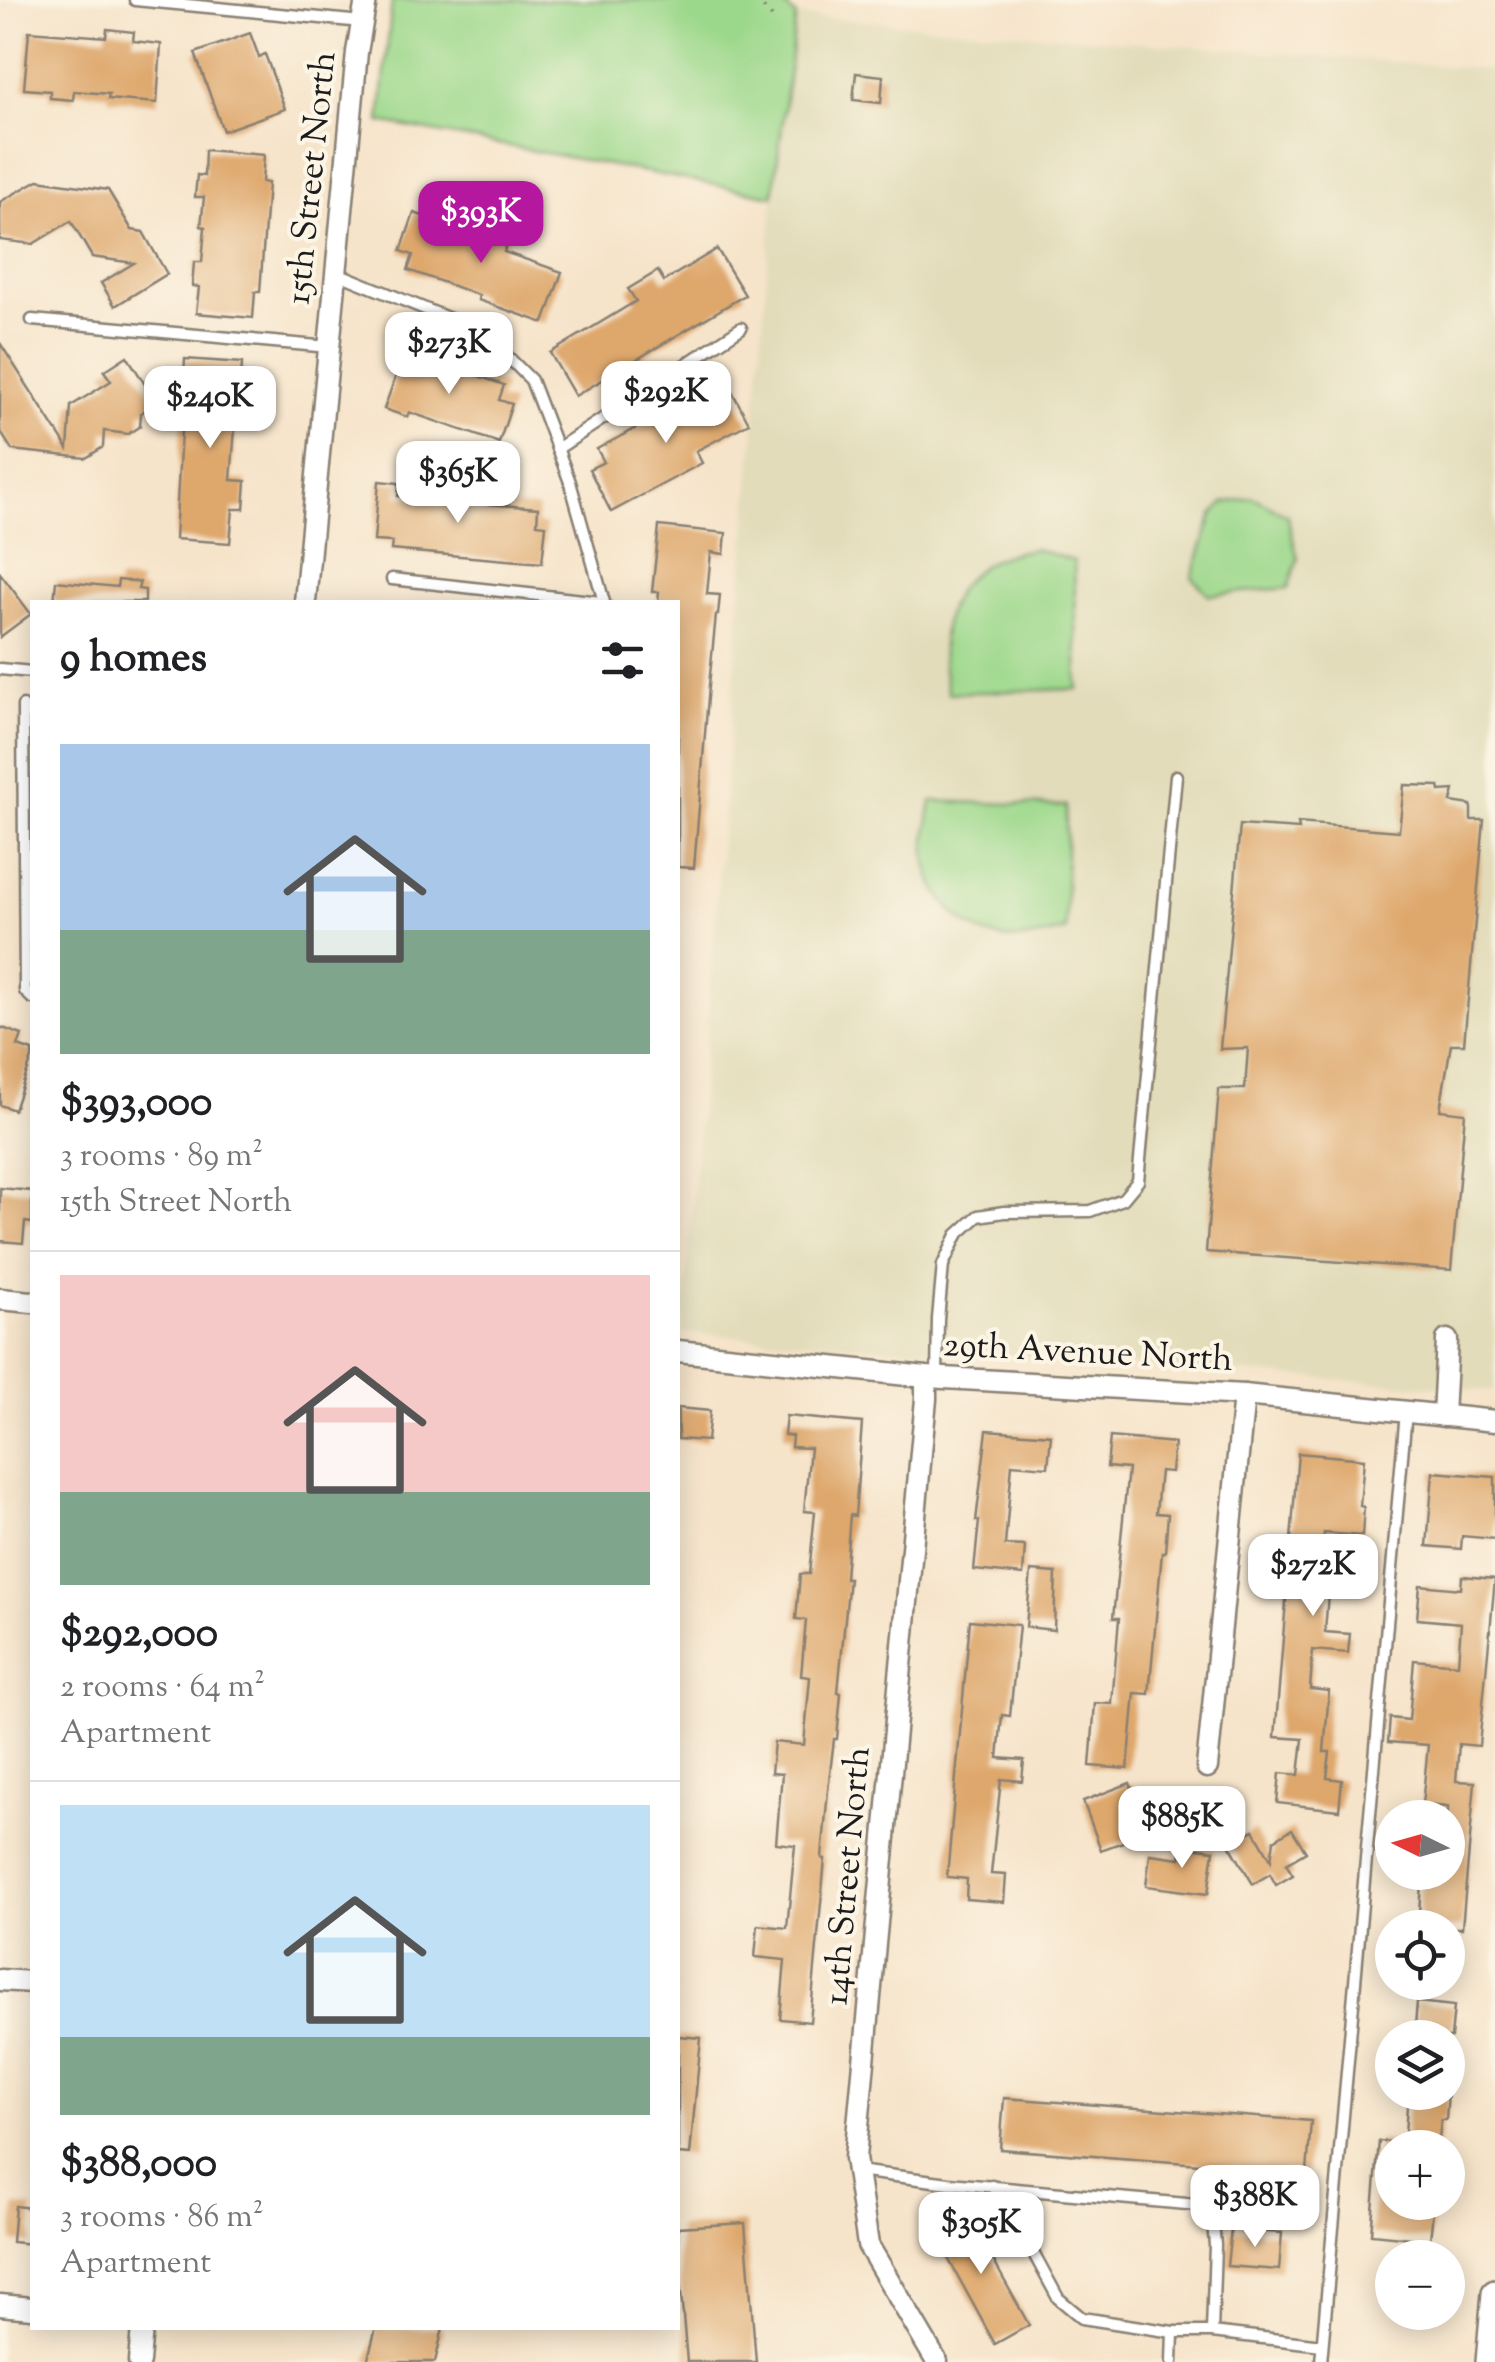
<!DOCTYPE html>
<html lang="en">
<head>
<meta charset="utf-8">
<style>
	:root { --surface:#fff; --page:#f6f6f6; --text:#202124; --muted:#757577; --line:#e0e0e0; --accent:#b5179e }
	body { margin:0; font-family:"Sorts Mill Goudy",serif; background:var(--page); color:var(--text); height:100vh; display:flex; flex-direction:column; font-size:38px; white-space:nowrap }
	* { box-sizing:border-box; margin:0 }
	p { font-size:32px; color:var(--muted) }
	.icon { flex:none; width:55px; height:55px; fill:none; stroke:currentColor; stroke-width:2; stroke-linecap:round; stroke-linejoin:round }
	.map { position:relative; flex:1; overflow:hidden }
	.details { position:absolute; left:30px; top:600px; width:650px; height:1730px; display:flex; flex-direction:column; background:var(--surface); border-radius:0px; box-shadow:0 5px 25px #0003 }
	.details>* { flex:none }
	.needle { width:65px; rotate:275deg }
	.buttons { position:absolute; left:1375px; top:1800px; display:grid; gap:20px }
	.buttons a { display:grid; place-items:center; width:90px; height:90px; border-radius:50%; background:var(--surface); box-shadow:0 5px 25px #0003; font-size:50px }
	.price { position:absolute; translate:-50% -85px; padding:0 22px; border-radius:20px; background:#fff; color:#222; font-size:32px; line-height:65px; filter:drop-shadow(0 2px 5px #0008) }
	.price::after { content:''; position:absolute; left:50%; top:60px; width:30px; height:22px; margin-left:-15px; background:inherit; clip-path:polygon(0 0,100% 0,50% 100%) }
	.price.active { background:var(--accent); color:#fff }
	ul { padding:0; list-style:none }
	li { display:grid; align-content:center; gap:20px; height:530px; padding:0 30px }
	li+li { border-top:2px solid var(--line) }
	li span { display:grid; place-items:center; height:310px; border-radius:0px; color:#555 }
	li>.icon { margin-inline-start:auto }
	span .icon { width:180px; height:180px; fill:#fffc; stroke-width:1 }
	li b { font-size:42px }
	h2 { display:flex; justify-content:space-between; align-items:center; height:120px; padding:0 30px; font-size:42px }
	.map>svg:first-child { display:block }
</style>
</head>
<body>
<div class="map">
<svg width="1495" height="2362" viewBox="0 0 1495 2362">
	<rect width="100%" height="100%" fill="#fcf5e5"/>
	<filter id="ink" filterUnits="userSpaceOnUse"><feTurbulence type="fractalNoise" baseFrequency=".01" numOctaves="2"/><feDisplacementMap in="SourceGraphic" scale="20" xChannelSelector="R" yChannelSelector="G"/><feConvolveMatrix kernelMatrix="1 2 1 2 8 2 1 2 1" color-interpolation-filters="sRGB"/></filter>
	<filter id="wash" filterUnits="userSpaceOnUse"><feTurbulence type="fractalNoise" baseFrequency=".0048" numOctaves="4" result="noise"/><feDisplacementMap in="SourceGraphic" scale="40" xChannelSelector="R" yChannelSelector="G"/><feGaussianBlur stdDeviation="2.25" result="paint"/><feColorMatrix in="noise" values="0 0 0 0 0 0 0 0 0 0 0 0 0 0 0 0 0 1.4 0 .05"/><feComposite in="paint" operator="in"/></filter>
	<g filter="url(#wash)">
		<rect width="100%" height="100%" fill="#f6e4ca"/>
		<polygon fill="#e2dcba" points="796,16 1495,70 1495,1391 682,1333 773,196"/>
		<g fill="#9cd88b" stroke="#5c7a54" stroke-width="2.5">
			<polygon points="392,0 779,0 796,16 773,196 380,122"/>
			<polygon points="1253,497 1287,515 1298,559 1288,588 1209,595 1192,577 1213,515 1224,503"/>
			<path d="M1035,549L1074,561L1078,689L948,693C931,618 952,559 1035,549Z"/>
			<path d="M932,801L1066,806V930C1051,934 1036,938 1020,939C974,941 936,907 927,863C923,843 929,820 932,801Z"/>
		</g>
		<g id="blocks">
			<g fill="#dea76c">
				<polygon points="107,29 134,32 133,41 161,44 157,103 108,99 109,94 74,91 73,100 50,98 50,91 24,89 29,31 106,37"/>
				<polygon points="250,33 259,57 265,54 285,109 223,131 195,53"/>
				<polygon points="856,73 883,76 881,103 853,100"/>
				<polygon points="205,150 264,155 262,182 268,183 260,292 255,292 253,318 196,313 199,287 192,286 194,262 202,262 205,227 201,226 204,197 195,197 197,175 204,176"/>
				<polygon points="38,180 108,190 132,230 143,232 167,274 115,306 101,283 134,263 92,257 71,221 33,244 0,240 0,202"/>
				<polygon points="414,213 474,233 477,224 509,235 504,252 562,272 544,323 478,300 479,295 408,270 413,255 401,251"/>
				<polygon points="717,249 745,295 575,396 550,353 636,301 628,289 658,271 664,281"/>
				<polygon points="0,343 68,449 71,406 111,381 104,371 127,356 157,403 141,413 140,426 128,434 104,431 103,447 86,458 12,450 0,431"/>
				<polygon points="405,350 504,385 499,400 512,404 499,443 409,412 407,417 384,409"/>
				<polygon points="185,359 242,363 240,400 249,401 248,429 235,428 231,480 246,481 244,509 233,509 230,543 175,539"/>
				<polygon points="726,380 749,423 696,451 702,463 611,512 589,469 604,462 597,449"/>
				<polygon points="379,481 399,483 398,496 436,499 438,486 476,489 475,503 538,508 537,524 546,525 542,563 391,550 392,542 374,541"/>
				<polygon points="659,526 726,533 724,554 711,552 707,594 720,595 718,615 716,615 709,685 694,868 678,867 678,602 658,602 659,592 652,592"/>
				<polygon points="0,573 31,614 0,637"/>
				<polygon points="118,580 140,582 138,589 145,590 145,602 54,602 56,581 117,587"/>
				<polygon points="1404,785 1439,786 1440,791 1454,790 1451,802 1471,805 1471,820 1484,820 1464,1044 1451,1044 1440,1110 1465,1113 1451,1270 1206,1252 1219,1089 1245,1089 1248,1048 1220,1049 1240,825 1299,829 1298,823 1399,831"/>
				<polygon points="0,1027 22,1035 18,1046 32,1051 32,1058 14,1110 0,1105"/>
				<polygon points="0,1188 32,1191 32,1223 25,1222 23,1243 0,1241"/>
				<polygon points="678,1408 710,1411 707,1441 678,1439"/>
				<polygon points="786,1416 862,1423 855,1516 850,1515 845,1578 849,1578 838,1692 841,1693 837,1739 834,1739 828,1790 822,1858 825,1859 810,2022 780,2019 785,1960 755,1957 758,1925 787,1928 795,1845 776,1843 782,1774 771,1773 774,1742 804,1745 810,1677 801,1676 806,1620 796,1619 800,1574 809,1574 815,1512 804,1511 810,1448 791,1447 792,1436 784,1435"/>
				<polygon points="987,1430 1051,1435 1048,1467 1012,1464 1005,1545 1025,1546 1023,1575 974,1570 979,1521 976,1521"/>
				<polygon points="1110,1437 1174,1443 1171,1472 1160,1471 1156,1513 1168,1514 1165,1552 1162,1552 1149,1694 1135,1693 1128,1769 1090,1766 1095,1703 1112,1704 1119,1618 1113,1618 1128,1469 1107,1467"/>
				<polygon points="1298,1453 1364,1459 1360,1506 1364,1507 1362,1536 1324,1533 1321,1567 1330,1568 1325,1632 1350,1634 1348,1653 1313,1650 1310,1689 1329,1691 1324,1752 1330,1752 1327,1778 1342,1780 1339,1810 1277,1803 1280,1773 1299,1775 1303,1739 1275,1737"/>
				<polygon points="1433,1472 1495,1477 1495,1539 1462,1536 1461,1549 1427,1546"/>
				<polygon points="1031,1571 1056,1573 1054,1630 1026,1627"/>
				<polygon points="1462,1576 1495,1579 1479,1746 1459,1744 1456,1781 1475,1782 1462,1928 1418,1928 1421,1883 1438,1884 1439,1872 1448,1872 1448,1807 1422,1805 1428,1745 1388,1742 1390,1718 1409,1720 1414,1660 1458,1664 1461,1623 1417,1619 1420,1585 1461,1589"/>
				<polygon points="970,1620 1019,1625 1010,1716 1002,1715 998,1758 1024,1760 1022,1781 1001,1779 991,1874 1006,1875 1004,1902 966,1899 967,1879 947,1877"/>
				<polygon points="1130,1783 1140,1812 1126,1817 1134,1838 1101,1850 1083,1801"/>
				<polygon points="1292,1829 1306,1852 1286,1864 1293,1875 1276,1885 1270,1874 1253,1884 1229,1844 1254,1830 1271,1860 1274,1840"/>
				<polygon points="1182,1846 1214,1850 1208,1894 1146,1886 1150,1854 1180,1858"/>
				<polygon points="1417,2002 1454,2006 1451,2038 1414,2038"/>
				<polygon points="678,2036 701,2038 690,2155 678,2154"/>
				<polygon points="1408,2092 1448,2092 1446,2120 1441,2120 1438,2148 1404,2148"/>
				<polygon points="1004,2098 1311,2121 1307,2172 1000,2149"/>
				<polygon points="1379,2141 1392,2142 1392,2202 1434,2202 1430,2240 1371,2234"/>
				<polygon points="15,2206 32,2208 32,2244 12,2242"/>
				<polygon points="966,2211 1029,2325 995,2344 932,2229"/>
				<polygon points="745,2223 756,2362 687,2362 678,2258 678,2227"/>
				<polygon points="1231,2229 1282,2233 1279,2270 1227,2266"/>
				<polygon points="376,2328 443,2328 435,2362 367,2362"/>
			</g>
		</g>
	</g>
	<g filter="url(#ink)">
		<use href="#blocks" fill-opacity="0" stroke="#898073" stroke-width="2.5"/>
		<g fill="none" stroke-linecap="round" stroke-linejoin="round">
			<defs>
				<g id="service">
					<polyline points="135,0 362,22"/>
					<polyline points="337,273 484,333 531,380 570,482 604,602"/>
					<polyline points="32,320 329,347"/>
					<polyline points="557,449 741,328"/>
					<polyline points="392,579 601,602"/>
					<polyline points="0,669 32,672"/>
					<polyline points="23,706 25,991 32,998"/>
					<polyline points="937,1377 938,1319 943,1265 957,1235 978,1216 1004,1212 1090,1211 1123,1199 1138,1181 1176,776"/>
					<polyline points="857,2171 949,2183 1198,2205 1212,2211 1215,2245 1212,2332 1322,2345"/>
					<polyline points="992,2186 1020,2228 1058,2298 1082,2318 1173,2332"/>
					<polyline points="1172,2362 1173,2332 1212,2332"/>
					<polyline points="1321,2362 1406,1412"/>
				</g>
				<g id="minor">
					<polyline points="305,602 357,52 366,0"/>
					<polyline points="0,1299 32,1302"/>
					<polyline points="678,1351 926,1377 1244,1395 1495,1421"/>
					<polyline points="926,1377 926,1399 855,2158 868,2245 937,2362"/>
					<polyline points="1443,1416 1447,1340"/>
					<polyline points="1207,1767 1244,1395"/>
					<polyline points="0,1980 32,1982"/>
					<polyline points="0,2305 32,2308"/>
					<polyline points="139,2362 142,2328"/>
				</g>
				<polyline id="tertiary" points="1489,2362 1495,2293"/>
			</defs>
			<use href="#service" stroke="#898073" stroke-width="15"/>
			<use href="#minor" stroke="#898073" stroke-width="25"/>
			<use href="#tertiary" stroke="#898073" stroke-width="30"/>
			<polyline stroke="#898073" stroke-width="4" stroke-dasharray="2.5 8" stroke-linecap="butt" points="756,0 772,17"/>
			<use href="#service" stroke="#fff" stroke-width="10"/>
			<use href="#minor" stroke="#fff" stroke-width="20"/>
			<use href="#tertiary" stroke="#fff" stroke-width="25"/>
		</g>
	</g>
	<g text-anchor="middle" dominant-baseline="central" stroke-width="8" stroke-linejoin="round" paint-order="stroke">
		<g font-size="35" fill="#1c1c1c" stroke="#fcf5e5">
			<text transform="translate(313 178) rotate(-84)">15th Street North</text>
			<text transform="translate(1088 1354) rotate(3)">29th Avenue North</text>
			<text transform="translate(849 1876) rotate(-85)">14th Street North</text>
		</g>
	</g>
</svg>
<div class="buttons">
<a><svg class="needle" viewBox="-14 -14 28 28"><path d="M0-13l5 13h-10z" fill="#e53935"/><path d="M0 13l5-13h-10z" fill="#757577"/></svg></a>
<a><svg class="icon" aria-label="locate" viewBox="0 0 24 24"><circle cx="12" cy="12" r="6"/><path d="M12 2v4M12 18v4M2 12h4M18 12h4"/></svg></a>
<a><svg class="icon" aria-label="layers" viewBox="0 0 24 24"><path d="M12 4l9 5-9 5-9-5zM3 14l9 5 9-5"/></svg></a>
<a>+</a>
<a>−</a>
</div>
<b class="price active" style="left:481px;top:266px">$393K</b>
<b class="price" style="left:449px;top:397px">$273K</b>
<b class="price" style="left:666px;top:446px">$292K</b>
<b class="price" style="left:210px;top:451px">$240K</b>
<b class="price" style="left:458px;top:526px">$365K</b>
<b class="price" style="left:1313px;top:1619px">$272K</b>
<b class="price" style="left:1182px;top:1871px">$885K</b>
<b class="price" style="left:1255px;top:2250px">$388K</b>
<b class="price" style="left:981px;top:2277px">$305K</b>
<section class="details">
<h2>9 homes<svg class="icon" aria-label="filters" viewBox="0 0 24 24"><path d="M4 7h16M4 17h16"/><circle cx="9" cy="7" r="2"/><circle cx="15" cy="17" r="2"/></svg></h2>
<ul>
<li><span style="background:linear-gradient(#a9c7e8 60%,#7fa58c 0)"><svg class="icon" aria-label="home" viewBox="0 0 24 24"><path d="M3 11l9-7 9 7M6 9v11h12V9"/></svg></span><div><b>$393,000</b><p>3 rooms · 89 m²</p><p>15th Street North</p></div></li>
<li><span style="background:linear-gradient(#f6c9c9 70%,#7fa58c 0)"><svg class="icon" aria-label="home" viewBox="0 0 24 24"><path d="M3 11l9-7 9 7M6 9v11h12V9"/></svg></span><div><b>$292,000</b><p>2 rooms · 64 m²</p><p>Apartment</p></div></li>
<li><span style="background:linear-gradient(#bfe0f5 75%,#7fa58c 0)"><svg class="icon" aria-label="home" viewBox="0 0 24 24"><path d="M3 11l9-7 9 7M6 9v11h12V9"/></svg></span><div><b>$388,000</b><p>3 rooms · 86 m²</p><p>Apartment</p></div></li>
</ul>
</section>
</div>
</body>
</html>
